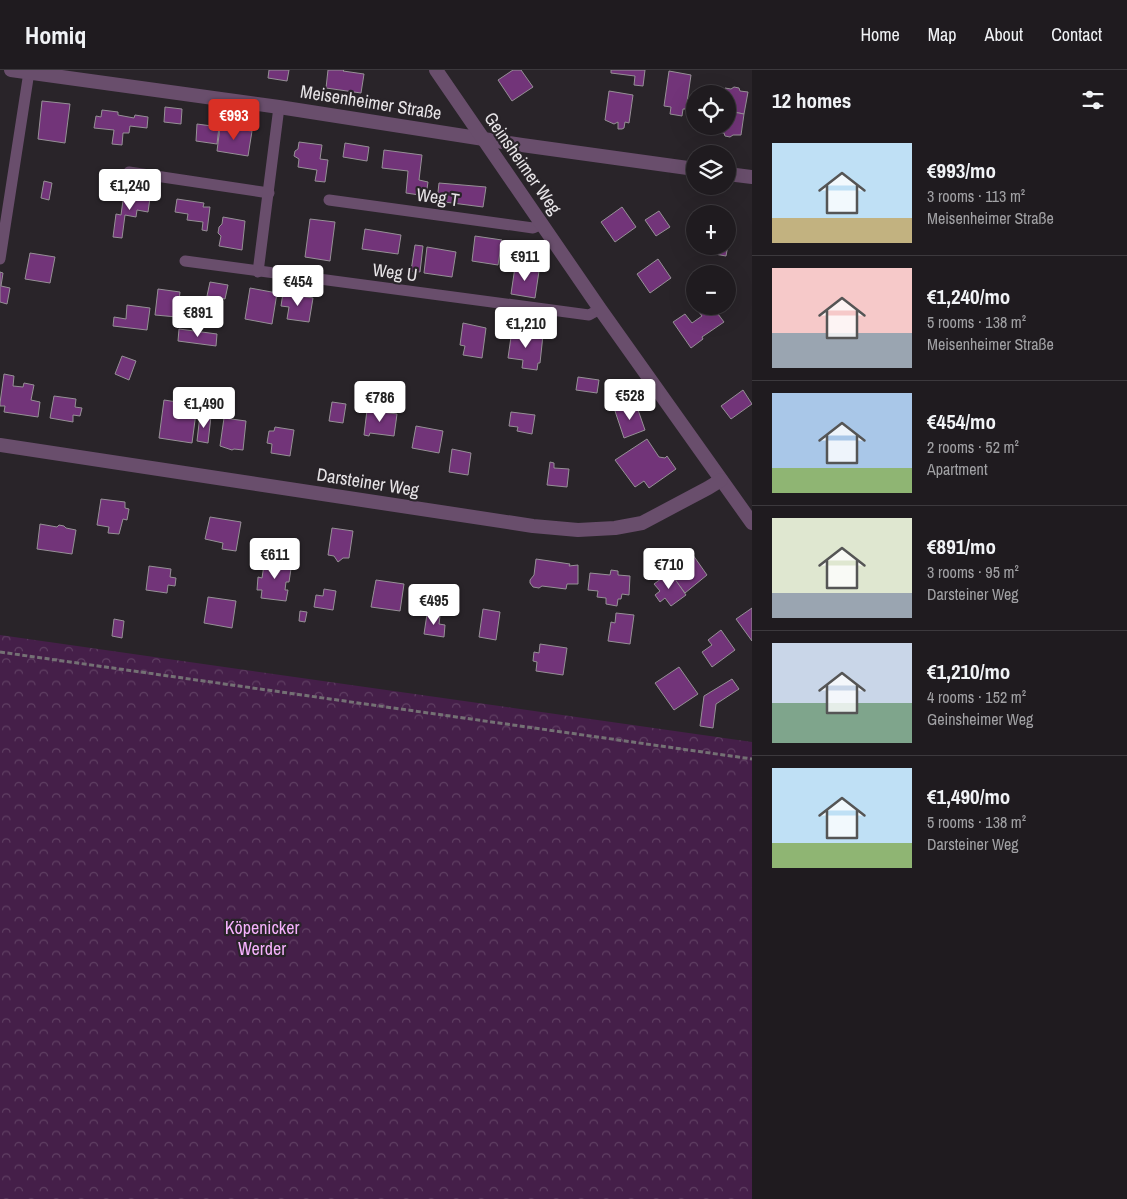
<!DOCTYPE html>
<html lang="en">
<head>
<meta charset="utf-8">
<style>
	:root { --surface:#1f1b1f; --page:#2c282c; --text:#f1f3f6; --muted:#a1a1a4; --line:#3c393d; --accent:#d93025 }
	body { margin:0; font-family:"Archivo Narrow",sans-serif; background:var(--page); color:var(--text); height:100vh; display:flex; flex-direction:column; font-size:19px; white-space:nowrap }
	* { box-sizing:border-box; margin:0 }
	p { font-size:16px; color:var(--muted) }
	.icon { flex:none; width:28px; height:28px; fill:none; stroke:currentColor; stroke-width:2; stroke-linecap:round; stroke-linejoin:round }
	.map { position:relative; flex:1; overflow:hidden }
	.drawer { display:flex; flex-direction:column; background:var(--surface); width:375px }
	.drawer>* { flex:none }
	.controls { position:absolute; left:686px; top:15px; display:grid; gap:10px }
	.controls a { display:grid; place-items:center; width:50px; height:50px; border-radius:50%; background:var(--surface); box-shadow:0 5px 20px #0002,0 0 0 1px var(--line); font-size:25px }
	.price { position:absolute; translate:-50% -42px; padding:0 11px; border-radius:5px; background:#fff; color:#222; font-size:16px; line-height:32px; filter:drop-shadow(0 1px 2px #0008) }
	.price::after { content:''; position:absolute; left:50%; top:30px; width:15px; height:11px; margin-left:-8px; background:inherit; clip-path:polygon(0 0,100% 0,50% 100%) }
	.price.active { background:var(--accent); color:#fff }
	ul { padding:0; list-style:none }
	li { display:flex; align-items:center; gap:15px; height:125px; padding:0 20px }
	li+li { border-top:1px solid var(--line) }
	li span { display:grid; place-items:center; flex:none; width:140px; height:100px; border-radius:0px; color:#555 }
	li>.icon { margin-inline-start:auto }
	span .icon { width:60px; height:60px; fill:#fffc; stroke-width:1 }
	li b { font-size:21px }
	h2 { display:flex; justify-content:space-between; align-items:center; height:60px; padding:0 20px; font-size:21px }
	header { display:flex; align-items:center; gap:30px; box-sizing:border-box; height:70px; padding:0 25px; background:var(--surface); border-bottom:1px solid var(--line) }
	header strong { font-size:24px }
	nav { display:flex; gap:28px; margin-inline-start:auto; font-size:18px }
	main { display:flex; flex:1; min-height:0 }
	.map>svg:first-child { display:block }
</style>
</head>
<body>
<header>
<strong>Homiq</strong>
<nav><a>Home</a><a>Map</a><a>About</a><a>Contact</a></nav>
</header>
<main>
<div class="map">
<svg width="752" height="1129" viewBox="0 0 752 1129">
	<defs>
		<pattern id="forest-crowns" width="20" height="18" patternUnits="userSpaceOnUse" patternTransform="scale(1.25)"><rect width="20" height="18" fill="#451f49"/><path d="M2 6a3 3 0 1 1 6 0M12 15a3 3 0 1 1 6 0" fill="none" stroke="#603f63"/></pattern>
	</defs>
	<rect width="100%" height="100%" fill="#292429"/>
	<polygon fill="url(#forest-crowns)" points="0,565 752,672 752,1129 0,1129"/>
	<g fill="#723479" stroke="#969096">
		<polygon points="269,0 289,0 287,11 268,8"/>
		<polygon points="328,0 344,0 343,1 364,4 361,23 326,18"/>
		<polygon points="513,0 521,0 533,17 512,31 498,10"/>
		<polygon points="611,0 645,0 643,16 634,15 635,6 611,3"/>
		<polygon points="669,1 691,5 686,39 683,39 682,46 670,44 671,37 664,36"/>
		<polygon points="734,17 739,18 740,21 748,22 744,44 728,41 728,24 724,24 725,18 731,19"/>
		<polygon points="609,21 633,25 629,53 625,52 624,58 622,59 618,59 618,52 614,54 605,50"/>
		<polygon points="42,31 70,34 65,73 38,69"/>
		<polygon points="165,37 182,39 181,54 164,52"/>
		<polygon points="102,40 118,42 118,45 134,48 135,45 148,47 147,58 130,56 129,63 123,63 122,75 112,74 114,60 94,58 96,46 101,47"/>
		<polygon points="728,41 744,44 741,65 733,65 730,67 725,66 724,63 717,62 718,56 728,56"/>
		<polygon points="197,54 219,57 217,74 196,71"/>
		<polygon points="220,57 252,61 248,86 217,81"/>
		<polygon points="299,72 322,75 320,89 328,90 325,112 315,111 317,100 298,97 299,89 294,86 295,81 298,79"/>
		<polygon points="345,73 369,77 367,91 343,87"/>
		<polygon points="384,80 422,85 419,110 428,112 426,126 406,123 408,101 382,98"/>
		<polygon points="44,111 52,113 49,130 41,128"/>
		<polygon points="439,113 486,117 483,137 437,131"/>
		<polygon points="124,123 150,128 148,142 137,140 136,147 125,145 122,168 113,167 116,144 121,145"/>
		<polygon points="177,129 204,133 203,137 210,137 207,161 202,160 203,152 187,150 188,144 175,142"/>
		<polygon points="622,137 636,157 615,172 601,152"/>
		<polygon points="659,141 670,157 656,166 645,150"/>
		<polygon points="223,147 245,151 242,180 219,176 221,166 218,163 219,157 222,154"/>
		<polygon points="310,149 335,152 330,191 305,187"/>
		<polygon points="728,151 732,152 726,186 709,183 710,176 728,176"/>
		<polygon points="365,159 401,165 398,184 362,179"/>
		<polygon points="475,166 502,170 498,195 472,191"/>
		<polygon points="415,175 423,176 420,202 411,201"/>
		<polygon points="427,177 456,182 452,207 424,203"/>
		<polygon points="30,183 55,187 50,213 25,209"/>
		<polygon points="658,189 671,208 650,223 637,204"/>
		<polygon points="515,197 539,201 535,228 511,224"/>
		<polygon points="0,202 3,203 1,216 10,218 7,234 0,232"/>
		<polygon points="210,212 228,215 225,229 207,226"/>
		<polygon points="250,218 277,223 272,254 245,249"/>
		<polygon points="158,219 180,222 177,247 155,245"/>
		<polygon points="283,223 313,228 309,252 287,249 289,237 281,236"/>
		<polygon points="127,235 150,238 147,260 113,256 114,247 126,249"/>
		<polygon points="708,236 712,236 724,252 702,267 703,269 691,278 673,252 685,244 692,253 702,246 699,242"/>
		<polygon points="463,253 486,258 482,288 463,285 465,276 460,275"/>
		<polygon points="179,259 217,264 216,276 178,271"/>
		<polygon points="512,260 543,265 540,293 538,293 537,300 522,298 523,290 508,288"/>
		<polygon points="122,286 136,291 129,310 115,304"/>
		<polygon points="4,304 14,306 13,316 23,317 24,313 34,315 31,330 40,332 38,347 4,342 5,336 0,336 0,333"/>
		<polygon points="578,307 599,310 597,323 576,320"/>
		<polygon points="743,320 752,334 731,349 721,336"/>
		<polygon points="54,326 76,329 75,337 82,338 80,346 73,345 73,352 50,348"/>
		<polygon points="164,330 197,335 192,373 159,368"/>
		<polygon points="332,332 346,334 343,353 329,351"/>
		<polygon points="636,334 645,360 624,368 615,341"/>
		<polygon points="367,340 397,344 394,366 370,363 369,366 364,365"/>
		<polygon points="511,342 535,345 532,364 517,361 518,357 509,356"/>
		<polygon points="200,345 211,346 208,373 197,371"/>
		<polygon points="224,348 246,351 243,380 234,379 232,380 220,376"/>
		<polygon points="416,356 443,361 439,383 412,378"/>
		<polygon points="275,357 294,360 290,386 271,383 272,374 267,373 269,361 274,361"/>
		<polygon points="647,369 659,387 665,388 667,386 676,399 649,418 644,411 635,417 615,390"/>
		<polygon points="452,379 471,383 468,405 449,402"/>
		<polygon points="550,392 554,393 554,398 569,399 567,417 547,415"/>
		<polygon points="101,429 125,432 125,438 129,439 127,450 123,449 119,464 108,463 109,457 97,455"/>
		<polygon points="210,447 241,452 236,481 222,479 223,473 205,469"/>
		<polygon points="40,454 57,457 59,455 64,456 66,458 76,460 72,484 37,479"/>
		<polygon points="332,458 353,461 349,488 343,488 338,492 334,486 328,485"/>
		<polygon points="693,485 707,505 685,523 670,503 680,496 677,493 685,486 688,489"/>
		<polygon points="265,488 292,492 289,512 286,512 285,520 288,520 286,531 261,528 262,520 257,520 258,507 262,508"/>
		<polygon points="536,489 570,494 569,496 578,495 578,514 567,514 566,519 542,516 539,518 533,517 530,513 530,510 534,505"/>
		<polygon points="149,496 171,499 170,507 176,508 175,516 168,515 167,523 146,520"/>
		<polygon points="611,500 618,501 618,505 630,506 629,525 622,524 621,529 618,529 617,536 606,534 606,528 597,527 598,521 588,520 590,503 610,505"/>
		<polygon points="670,502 686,525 671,536 665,528 660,532 655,525 660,521 654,514"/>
		<polygon points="376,510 404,514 400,541 371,537"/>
		<polygon points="324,519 336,521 333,540 314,537 316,525 323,526"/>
		<polygon points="208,527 236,531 232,558 204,553"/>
		<polygon points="752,538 752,571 736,549"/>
		<polygon points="483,539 500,542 496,570 479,567"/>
		<polygon points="300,541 307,542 305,552 299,551"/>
		<polygon points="616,543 634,545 630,574 608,571 611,552 615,553"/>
		<polygon points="427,544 440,546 439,554 445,555 444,567 424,564"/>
		<polygon points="114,549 124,551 122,568 112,566"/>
		<polygon points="721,560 735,580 712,597 702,582 712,575 708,570"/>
		<polygon points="540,574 567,578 563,605 536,601 537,592 533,591 534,582 539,583"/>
		<polygon points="679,597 698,624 674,640 655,613"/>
		<polygon points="732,609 739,619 716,634 713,658 700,656 704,626"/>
	</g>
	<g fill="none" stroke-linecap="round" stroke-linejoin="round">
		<polyline stroke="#747074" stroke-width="3" stroke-dasharray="5 2.5" stroke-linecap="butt" points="0,582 752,689"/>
		<g stroke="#694e6c" stroke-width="11">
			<polyline points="129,102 269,123"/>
			<polyline points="329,130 533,158 542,154"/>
			<polyline points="0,189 29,2"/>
			<polyline points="185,191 589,245 600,239"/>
			<polyline points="258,202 279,37"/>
		</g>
		<g stroke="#694e6c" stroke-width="14">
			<polyline points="11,0 279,37 522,75 695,99"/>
			<polyline points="436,0 600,239 752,453"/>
			<polyline points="728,104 752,107"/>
			<polyline points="0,375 533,456 578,460 615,458 642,453 708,418 721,410"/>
		</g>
	</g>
	<g text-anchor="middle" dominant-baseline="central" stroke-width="4.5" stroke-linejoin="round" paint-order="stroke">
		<g font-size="18" fill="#e7e4e7" stroke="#292429">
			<text transform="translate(371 32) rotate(9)">Meisenheimer Straße</text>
			<text transform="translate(523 93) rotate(55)">Geinsheimer Weg</text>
			<text transform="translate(438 127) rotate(8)">Weg T</text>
			<text transform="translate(395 202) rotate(7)">Weg U</text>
			<text transform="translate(368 412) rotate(9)">Darsteiner Weg</text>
		</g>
		<g font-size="18" fill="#f5b1fc" stroke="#292429">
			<text x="262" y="857">Köpenicker<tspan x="262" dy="21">Werder</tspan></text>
		</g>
	</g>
</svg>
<div class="controls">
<a><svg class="icon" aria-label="locate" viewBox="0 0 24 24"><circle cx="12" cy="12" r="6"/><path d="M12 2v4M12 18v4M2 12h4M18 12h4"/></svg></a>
<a><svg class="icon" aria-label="layers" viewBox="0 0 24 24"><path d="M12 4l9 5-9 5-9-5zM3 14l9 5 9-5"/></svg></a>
<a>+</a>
<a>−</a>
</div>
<b class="price active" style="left:234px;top:71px">€993</b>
<b class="price" style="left:130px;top:141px">€1,240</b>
<b class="price" style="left:525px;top:212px">€911</b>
<b class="price" style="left:298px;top:237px">€454</b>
<b class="price" style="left:198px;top:268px">€891</b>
<b class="price" style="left:526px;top:279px">€1,210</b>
<b class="price" style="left:630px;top:351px">€528</b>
<b class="price" style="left:380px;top:353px">€786</b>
<b class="price" style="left:204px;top:359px">€1,490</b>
<b class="price" style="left:275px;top:510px">€611</b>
<b class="price" style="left:669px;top:520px">€710</b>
<b class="price" style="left:434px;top:556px">€495</b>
</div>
<section class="drawer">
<h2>12 homes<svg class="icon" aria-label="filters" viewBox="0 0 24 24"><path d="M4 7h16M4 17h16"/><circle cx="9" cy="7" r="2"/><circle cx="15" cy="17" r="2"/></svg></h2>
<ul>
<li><span style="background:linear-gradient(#bfe0f5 75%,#c2b280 0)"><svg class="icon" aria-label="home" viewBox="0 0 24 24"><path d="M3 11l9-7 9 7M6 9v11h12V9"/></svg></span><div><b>€993/mo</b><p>3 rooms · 113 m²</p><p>Meisenheimer Straße</p></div></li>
<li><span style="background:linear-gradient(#f6c9c9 65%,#9aa5b1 0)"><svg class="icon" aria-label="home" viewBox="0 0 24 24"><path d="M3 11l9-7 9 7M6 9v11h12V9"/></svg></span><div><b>€1,240/mo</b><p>5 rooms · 138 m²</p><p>Meisenheimer Straße</p></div></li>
<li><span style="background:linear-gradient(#a9c7e8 75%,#8fb573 0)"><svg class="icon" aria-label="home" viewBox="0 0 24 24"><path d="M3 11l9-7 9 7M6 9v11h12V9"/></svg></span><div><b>€454/mo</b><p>2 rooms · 52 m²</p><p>Apartment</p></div></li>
<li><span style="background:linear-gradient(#dfe7d0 75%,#9aa5b1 0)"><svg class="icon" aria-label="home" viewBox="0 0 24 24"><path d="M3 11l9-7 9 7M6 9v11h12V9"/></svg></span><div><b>€891/mo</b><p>3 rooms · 95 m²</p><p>Darsteiner Weg</p></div></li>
<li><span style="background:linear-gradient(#c9d6e8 60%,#7fa58c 0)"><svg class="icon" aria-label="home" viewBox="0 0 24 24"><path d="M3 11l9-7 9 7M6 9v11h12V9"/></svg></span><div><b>€1,210/mo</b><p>4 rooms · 152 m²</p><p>Geinsheimer Weg</p></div></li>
<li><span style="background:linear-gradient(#bfe0f5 75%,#8fb573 0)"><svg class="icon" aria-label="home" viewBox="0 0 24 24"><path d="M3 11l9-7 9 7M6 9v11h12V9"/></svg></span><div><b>€1,490/mo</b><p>5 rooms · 138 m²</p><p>Darsteiner Weg</p></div></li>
</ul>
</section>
</main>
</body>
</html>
